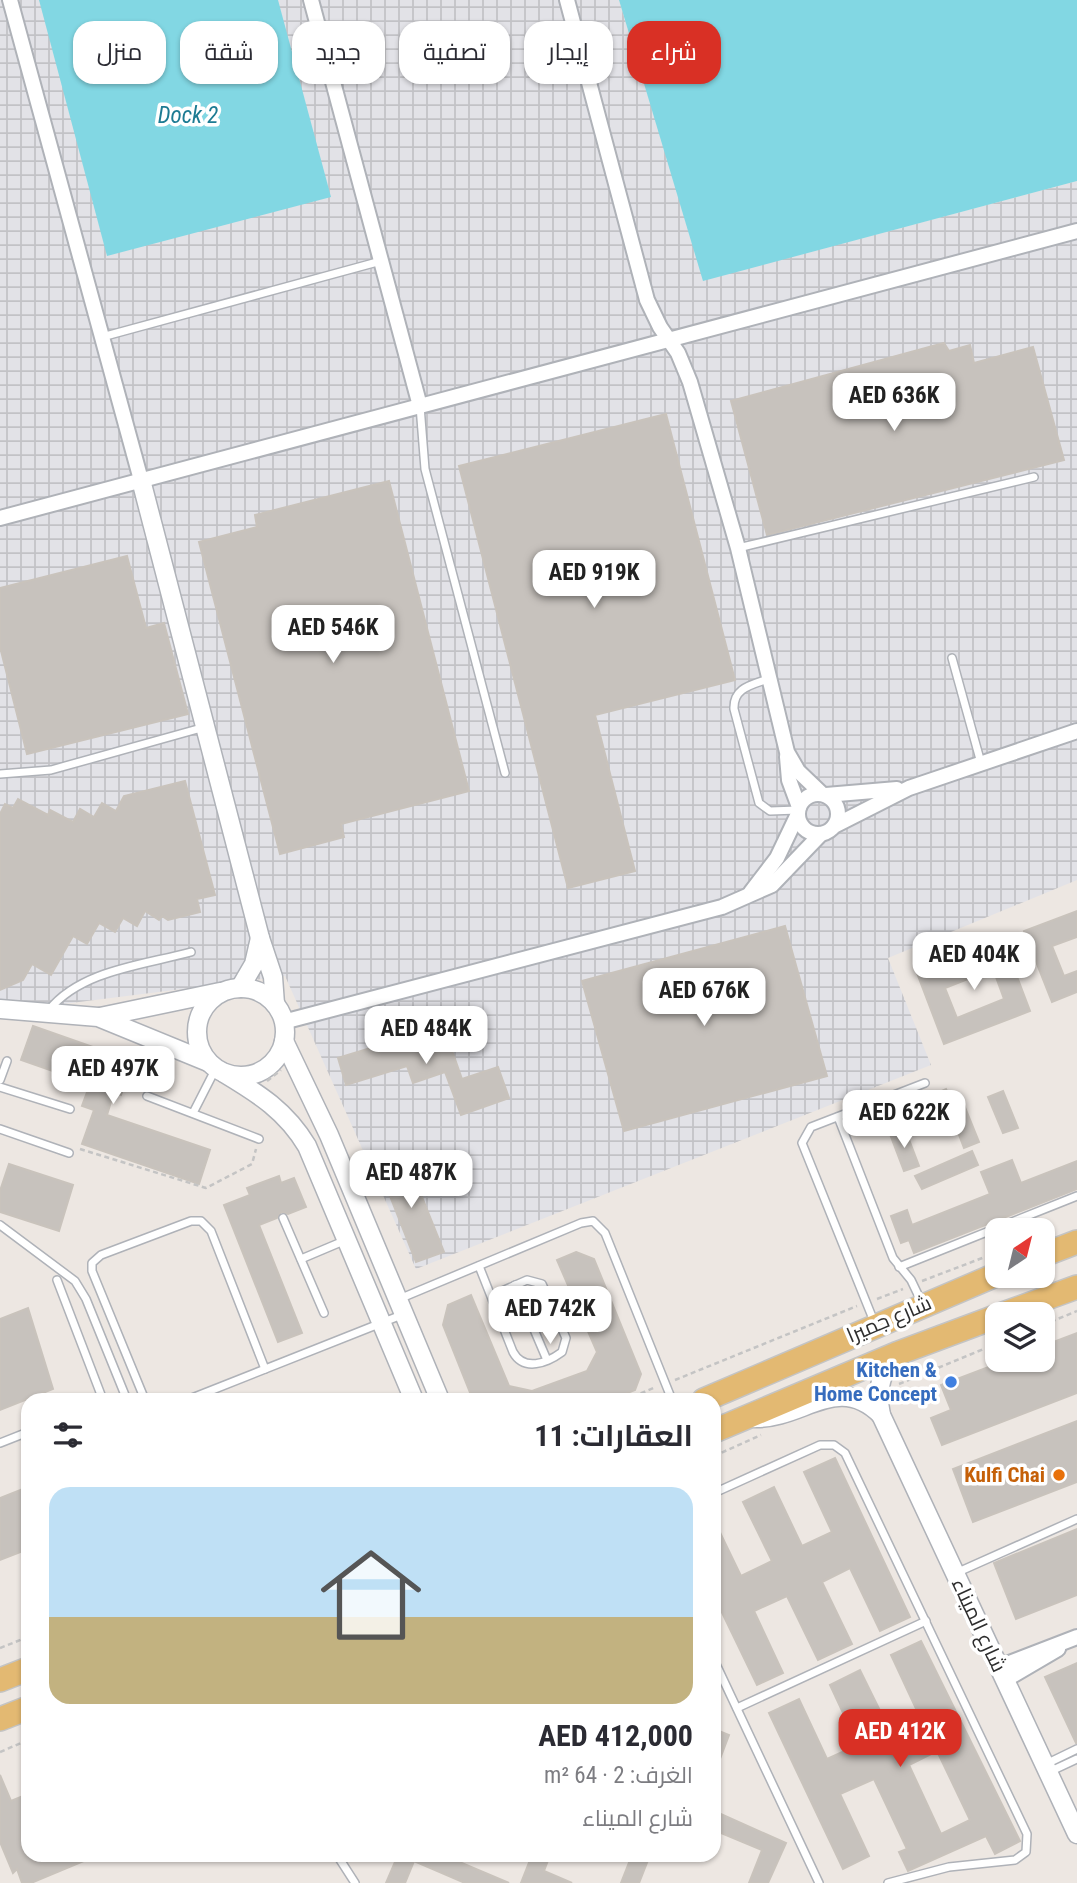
<!DOCTYPE html>
<html lang="ar">
<head>
<meta charset="utf-8">
<style>
	:root { --surface:#fff; --page:#f7f7f7; --text:#2b2b33; --muted:#7c7c81; --line:#e1e1e2; --accent:#d93025 }
	body { margin:0; font-family:"Roboto Condensed",Cairo,sans-serif; background:var(--page); color:var(--text); direction:rtl; height:100vh; display:flex; flex-direction:column; font-size:26px; white-space:nowrap }
	* { box-sizing:border-box; margin:0 }
	p { font-size:23px; color:var(--muted) }
	.icon { flex:none; width:38px; height:38px; fill:none; stroke:currentColor; stroke-width:2; stroke-linecap:round; stroke-linejoin:round }
	.map { position:relative; flex:1; overflow:hidden; direction:ltr }
	.panel { position:absolute; left:21px; top:1393px; width:700px; height:469px; display:flex; flex-direction:column; background:var(--surface); border-radius:21px; box-shadow:0 2px 5px #0004; direction:rtl }
	.panel>* { flex:none }
	.banner { position:absolute; left:21px; top:21px; width:700px; height:63px; direction:rtl; display:flex; gap:14px }
	.needle { width:46px; rotate:35deg }
	.controls { position:absolute; left:985px; top:1218px; display:grid; gap:14px }
	.controls a { display:grid; place-items:center; width:70px; height:70px; border-radius:14px; background:var(--surface); box-shadow:0 2px 5px #0004; font-size:35px }
	.price { position:absolute; translate:-50% -60px; padding:0 16px; border-radius:14px; background:#fff; color:#222; font-size:23px; line-height:46px; filter:drop-shadow(0 2px 4px #0008) }
	.price::after { content:''; position:absolute; left:50%; top:42px; width:21px; height:16px; margin-left:-10px; background:inherit; clip-path:polygon(0 0,100% 0,50% 100%) }
	.price.active { background:var(--accent); color:#fff }
	ul { padding:0; list-style:none }
	li { display:grid; align-content:center; gap:14px; height:371px; padding:0 28px }
	li+li { border-top:2px solid var(--line) }
	li span { display:grid; place-items:center; height:217px; border-radius:21px; color:#555 }
	li>.icon { margin-inline-start:auto }
	span .icon { width:126px; height:126px; fill:#fffc; stroke-width:1 }
	li b { font-size:30px }
	h2 { display:flex; justify-content:space-between; align-items:center; height:84px; padding:0 28px; font-size:30px }
	.pill { padding:0 24px; border-radius:21px; background:var(--surface); box-shadow:0 2px 5px #0004; font-size:24px; line-height:63px }
	.pill.active { background:var(--accent); color:#fff }
	.map>svg:first-child { display:block }
</style>
</head>
<body>
<div class="map">
<svg width="1077" height="1883" viewBox="0 0 1077 1883">
	<defs>
		<pattern id="industrial-grid" width="8" height="8" patternUnits="userSpaceOnUse" patternTransform="scale(1.75)"><rect width="8" height="8" fill="#e2e2e7"/><path d="M0 4h8M4 0v8" fill="none" stroke="#c2c2c6"/></pattern>
	</defs>
	<rect width="100%" height="100%" fill="#ede7e2"/>
	<polygon fill="url(#industrial-grid)" points="0,0 619,0 704,280 1077,181 1077,880 888,958 931,1065 416,1269 285,976 55,1005 0,999"/>
	<g fill="#82d7e3">
		<polygon points="39,0 278,0 331,197 107,256"/>
		<polygon points="619,0 1077,0 1077,181 703,281"/>
	</g>
	<g fill="#c7c2bd" stroke="#c9c3bc" stroke-width="2" fill-rule="evenodd">
		<polygon points="944,343 949,351 970,345 974,363 1033,347 1064,460 767,535 731,401"/>
		<polygon points="666,414 735,680 595,715 635,871 568,888 459,466"/>
		<polygon points="389,481 469,791 341,824 344,837 280,854 199,542 257,527 255,515"/>
		<polygon points="127,556 146,628 164,623 188,714 27,754 0,647 0,588"/>
		<polygon points="185,781 215,895 197,899 200,912 168,920 162,916 159,920 145,911 137,926 123,918 115,932 99,923 87,944 73,936 51,975 32,964 23,980 0,990 0,814 5,804 13,808 18,799 48,815 50,810 73,822 80,809 94,817 102,803 116,811 124,796"/>
		<polygon points="1077,911 1077,937 1052,946 1064,976 1077,971 1077,992 1052,1002 1024,931"/>
		<polygon points="785,926 827,1076 624,1131 582,981"/>
		<path d="M1003,940L1030,1011L944,1044L917,973ZM993,969L1004,999L957,1018L945,988Z"/>
		<polygon points="441,1019 462,1079 498,1067 509,1098 461,1115 445,1072 413,1083 407,1066 346,1085 338,1058 397,1040 396,1035"/>
		<polygon points="33,1026 133,1061 121,1095 114,1092 107,1115 210,1150 199,1184 82,1144 94,1110 82,1106 90,1084 21,1060"/>
		<polygon points="946,1089 952,1103 896,1128 890,1114"/>
		<polygon points="1003,1091 1018,1128 1003,1133 988,1097"/>
		<polygon points="964,1105 979,1142 964,1148 950,1111"/>
		<polygon points="905,1129 919,1166 904,1171 890,1134"/>
		<polygon points="972,1151 978,1165 922,1189 915,1176"/>
		<polygon points="406,1157 444,1252 416,1262 379,1168"/>
		<polygon points="1012,1160 1021,1183 1077,1161 1077,1189 914,1253 909,1240 901,1243 891,1216 907,1210 912,1225 990,1194 981,1172"/>
		<polygon points="9,1164 73,1185 59,1231 0,1212 0,1191"/>
		<polygon points="279,1176 281,1183 294,1178 306,1207 288,1214 281,1212 277,1218 259,1225 302,1333 278,1342 224,1205 250,1195 247,1188"/>
		<polygon points="576,1252 594,1259 641,1374 635,1390 609,1400 473,1400 443,1325 448,1305 471,1295 509,1386 532,1391 587,1371 597,1352 557,1260"/>
		<polygon points="28,1308 53,1389 0,1410 0,1319"/>
		<polygon points="1077,1333 1077,1393 942,1445 931,1418 951,1410 941,1385 1007,1360 1043,1360 1043,1346"/>
		<polygon points="1077,1421 1077,1482 973,1522 953,1469"/>
		<polygon points="835,1458 910,1617 880,1631 850,1568 822,1582 852,1644 818,1660 787,1596 754,1611 783,1673 757,1685 714,1596 714,1520 741,1576 772,1561 743,1502 774,1487 802,1546 832,1532 804,1472"/>
		<polygon points="28,1487 28,1549 0,1560 0,1498"/>
		<polygon points="1077,1529 1077,1595 1016,1619 994,1563"/>
		<path d="M921,1641L1020,1841L995,1854L986,1836L908,1871L899,1852L907,1849L874,1779L840,1794L869,1856L843,1869L769,1713L799,1699L827,1759L858,1745L830,1685L860,1670L889,1729L919,1715L891,1655ZM937,1751L970,1820L941,1834L909,1765Z"/>
		<polygon points="1077,1663 1077,1743 1076,1743 1045,1677"/>
		<polygon points="714,1729 729,1735 715,1772 714,1772"/>
		<polygon points="0,1775 11,1801 28,1794 28,1855 98,1855 31,1883 22,1883 17,1869 13,1873 0,1842"/>
		<polygon points="714,1811 786,1843 768,1883 749,1883 762,1850 714,1830"/>
		<polygon points="398,1855 443,1855 509,1883 465,1883 414,1861 405,1883 386,1883"/>
		<polygon points="532,1855 550,1855 544,1871 572,1883 521,1883"/>
		<polygon points="632,1855 650,1855 639,1883 621,1883"/>
	</g>
	<g fill="none" stroke-linecap="round" stroke-linejoin="round">
		<defs>
			<g id="service">
				<polyline points="102,337 381,261"/>
				<polyline points="420,406 425,469 505,773"/>
				<polyline points="738,548 1034,477"/>
				<polyline points="952,658 981,763"/>
				<path d="M768,679C751,685 733,688 734,709L759,803L770,811L798,810"/>
				<polyline points="0,774 51,770 205,727"/>
				<path d="M49,1010C81,970 144,965 191,952"/>
				<polyline points="0,1080 7,1061"/>
				<polyline points="0,1087 70,1109"/>
				<polyline points="147,1096 259,1139"/>
				<polyline points="193,1113 216,1068"/>
				<polyline points="838,1117 893,1258 911,1280 922,1303"/>
				<polyline points="0,1129 69,1153"/>
				<polyline points="283,1218 324,1313"/>
				<polyline points="0,1225 75,1281 86,1299 127,1400"/>
				<polyline points="301,1259 346,1240"/>
				<path d="M479,1266L513,1352C524,1372 547,1363 562,1352L566,1338L542,1284L527,1280L491,1296"/>
				<polyline points="899,1267 1077,1196"/>
				<polyline points="57,1280 103,1400"/>
				<polyline points="515,1285 547,1360"/>
				<polyline points="399,1299 581,1223 593,1221 605,1233 672,1400"/>
				<polyline points="875,1324 802,1143 811,1127 925,1083"/>
				<polyline points="145,1400 92,1271 92,1263 101,1255 191,1221 201,1221 211,1231 265,1369"/>
				<polyline points="187,1400 404,1314"/>
				<polyline points="0,1443 28,1432"/>
				<polyline points="714,1493 820,1445 834,1445 845,1453 1027,1834 1026,1852 1015,1860 949,1867 888,1883"/>
				<polyline points="956,1573 1077,1519"/>
				<polyline points="714,1660 819,1883"/>
				<polyline points="737,1708 926,1621"/>
				<polyline points="1046,1764 1077,1749"/>
				<polyline points="1049,1772 1077,1759"/>
				<polyline points="337,1855 355,1883"/>
			</g>
			<g id="minor">
				<polyline points="10,0 141,480"/>
				<polyline points="311,0 420,406"/>
				<polyline points="567,0 647,300 660,327 678,353 690,382 738,548 787,752 798,771 821,793"/>
				<polyline points="0,518 1077,231"/>
				<polyline points="787,757 789,780 799,807"/>
				<circle cx="818" cy="814" r="20"/>
				<polyline points="826,795 897,789"/>
				<polyline points="836,825 909,788 1077,731"/>
				<polyline points="751,892 777,858 798,814"/>
				<polyline points="283,1022 722,907 772,885 821,834"/>
				<polyline points="999,1667 1077,1637"/>
				<polyline points="1005,1680 1058,1649"/>
			</g>
			<g id="tertiary">
				<polyline points="141,480 260,938 273,977 275,1004"/>
				<polyline points="240,988 254,964 260,938"/>
				<circle cx="241" cy="1032" r="44"/>
				<polyline points="0,1009 98,1017 208,1062"/>
				<polyline points="100,1017 220,992"/>
				<polyline points="284,1041 329,1135 440,1400"/>
				<path d="M224,1073C259,1094 286,1111 307,1146L414,1400"/>
				<path d="M896,1354C880,1372 876,1392 881,1415L1077,1834"/>
				<path d="M755,1418C803,1419 838,1372 881,1415"/>
			</g>
			<g id="primary">
				<polyline points="1043,1255 1077,1242"/>
				<polyline points="1003,1314 1077,1287"/>
				<polyline points="704,1400 998,1274"/>
				<polyline points="714,1431 896,1354 998,1316"/>
				<polyline points="0,1680 28,1669"/>
				<polyline points="0,1719 28,1708"/>
			</g>
		</defs>
		<use href="#service" stroke="#afb2b8" stroke-width="10"/>
		<use href="#minor" stroke="#afb2b8" stroke-width="18"/>
		<use href="#tertiary" stroke="#afb2b8" stroke-width="21"/>
		<use href="#primary" stroke="#c4c4c4" stroke-width="26"/>
		<g stroke="#c4c4c4" stroke-width="2.5" stroke-dasharray="5 3.5" stroke-linecap="butt">
			<polyline points="267,1081 281,1070"/>
			<polyline points="80,1149 206,1188 252,1164 256,1149"/>
			<polyline points="922,1281 998,1252"/>
			<polyline points="877,1299 903,1289"/>
			<polyline points="1043,1325 1077,1311"/>
			<polyline points="675,1380 857,1306"/>
			<polyline points="899,1384 998,1343"/>
			<polyline points="625,1400 656,1387"/>
			<polyline points="714,1456 761,1435"/>
			<polyline points="0,1648 28,1637"/>
			<polyline points="0,1752 28,1740"/>
		</g>
		<use href="#service" stroke="#fff" stroke-width="7"/>
		<use href="#minor" stroke="#fff" stroke-width="14"/>
		<use href="#tertiary" stroke="#fff" stroke-width="18"/>
		<use href="#primary" stroke="#e3b972" stroke-width="23"/>
	</g>
	<circle fill="#3f7fe0" stroke="#fff" stroke-width="2.5" cx="951" cy="1382" r="7"/>
	<circle fill="#e8710a" stroke="#fff" stroke-width="2.5" cx="1059" cy="1475" r="7"/>
	<g text-anchor="middle" dominant-baseline="central" stroke-width="7" stroke-linejoin="round" paint-order="stroke">
		<g font-size="21" fill="#2e2e2e" stroke="#fff">
			<text transform="translate(889 1319) rotate(-23)">شارع جميرا</text>
			<text transform="translate(979 1625) rotate(65)">شارع الميناء</text>
		</g>
		<g font-size="21" font-weight="bold" fill="#366cbe" stroke="#fff" text-anchor="end">
			<text x="937" y="1370">Kitchen &amp;<tspan x="937" dy="24">Home Concept</tspan></text>
		</g>
		<g font-size="21" font-weight="bold" fill="#c56008" stroke="#fff" text-anchor="end">
			<text x="1045" y="1475">Kulfi Chai</text>
		</g>
		<g font-size="23" font-style="italic" fill="#1d7b93" stroke="#fff">
			<text x="188" y="115">Dock 2</text>
		</g>
	</g>
</svg>
<div class="controls">
<a><svg class="needle" viewBox="-14 -14 28 28"><path d="M0-13l5 13h-10z" fill="#e53935"/><path d="M0 13l5-13h-10z" fill="#7c7c81"/></svg></a>
<a><svg class="icon" aria-label="layers" viewBox="0 0 24 24"><path d="M12 4l9 5-9 5-9-5zM3 14l9 5 9-5"/></svg></a>
</div>
<b class="price" style="left:894px;top:433px">AED 636K</b>
<b class="price" style="left:594px;top:610px">AED 919K</b>
<b class="price" style="left:333px;top:665px">AED 546K</b>
<b class="price" style="left:974px;top:992px">AED 404K</b>
<b class="price" style="left:704px;top:1028px">AED 676K</b>
<b class="price" style="left:426px;top:1066px">AED 484K</b>
<b class="price" style="left:113px;top:1106px">AED 497K</b>
<b class="price" style="left:904px;top:1150px">AED 622K</b>
<b class="price" style="left:411px;top:1210px">AED 487K</b>
<b class="price" style="left:550px;top:1346px">AED 742K</b>
<b class="price active" style="left:900px;top:1769px">AED 412K</b>
<div class="banner">
<a class="pill active">شراء</a>
<a class="pill">إيجار</a>
<a class="pill">تصفية</a>
<a class="pill">جديد</a>
<a class="pill">شقة</a>
<a class="pill">منزل</a>
</div>
<section class="panel">
<h2>العقارات: 11<svg class="icon" aria-label="filters" viewBox="0 0 24 24"><path d="M4 7h16M4 17h16"/><circle cx="9" cy="7" r="2"/><circle cx="15" cy="17" r="2"/></svg></h2>
<ul>
<li><span style="background:linear-gradient(#bfe0f5 60%,#c2b280 0)"><svg class="icon" aria-label="home" viewBox="0 0 24 24"><path d="M3 11l9-7 9 7M6 9v11h12V9"/></svg></span><div><b>AED 412,000</b><p>الغرف: 2 · 64 m²</p><p>شارع الميناء</p></div></li>
</ul>
</section>
</div>
</body>
</html>
